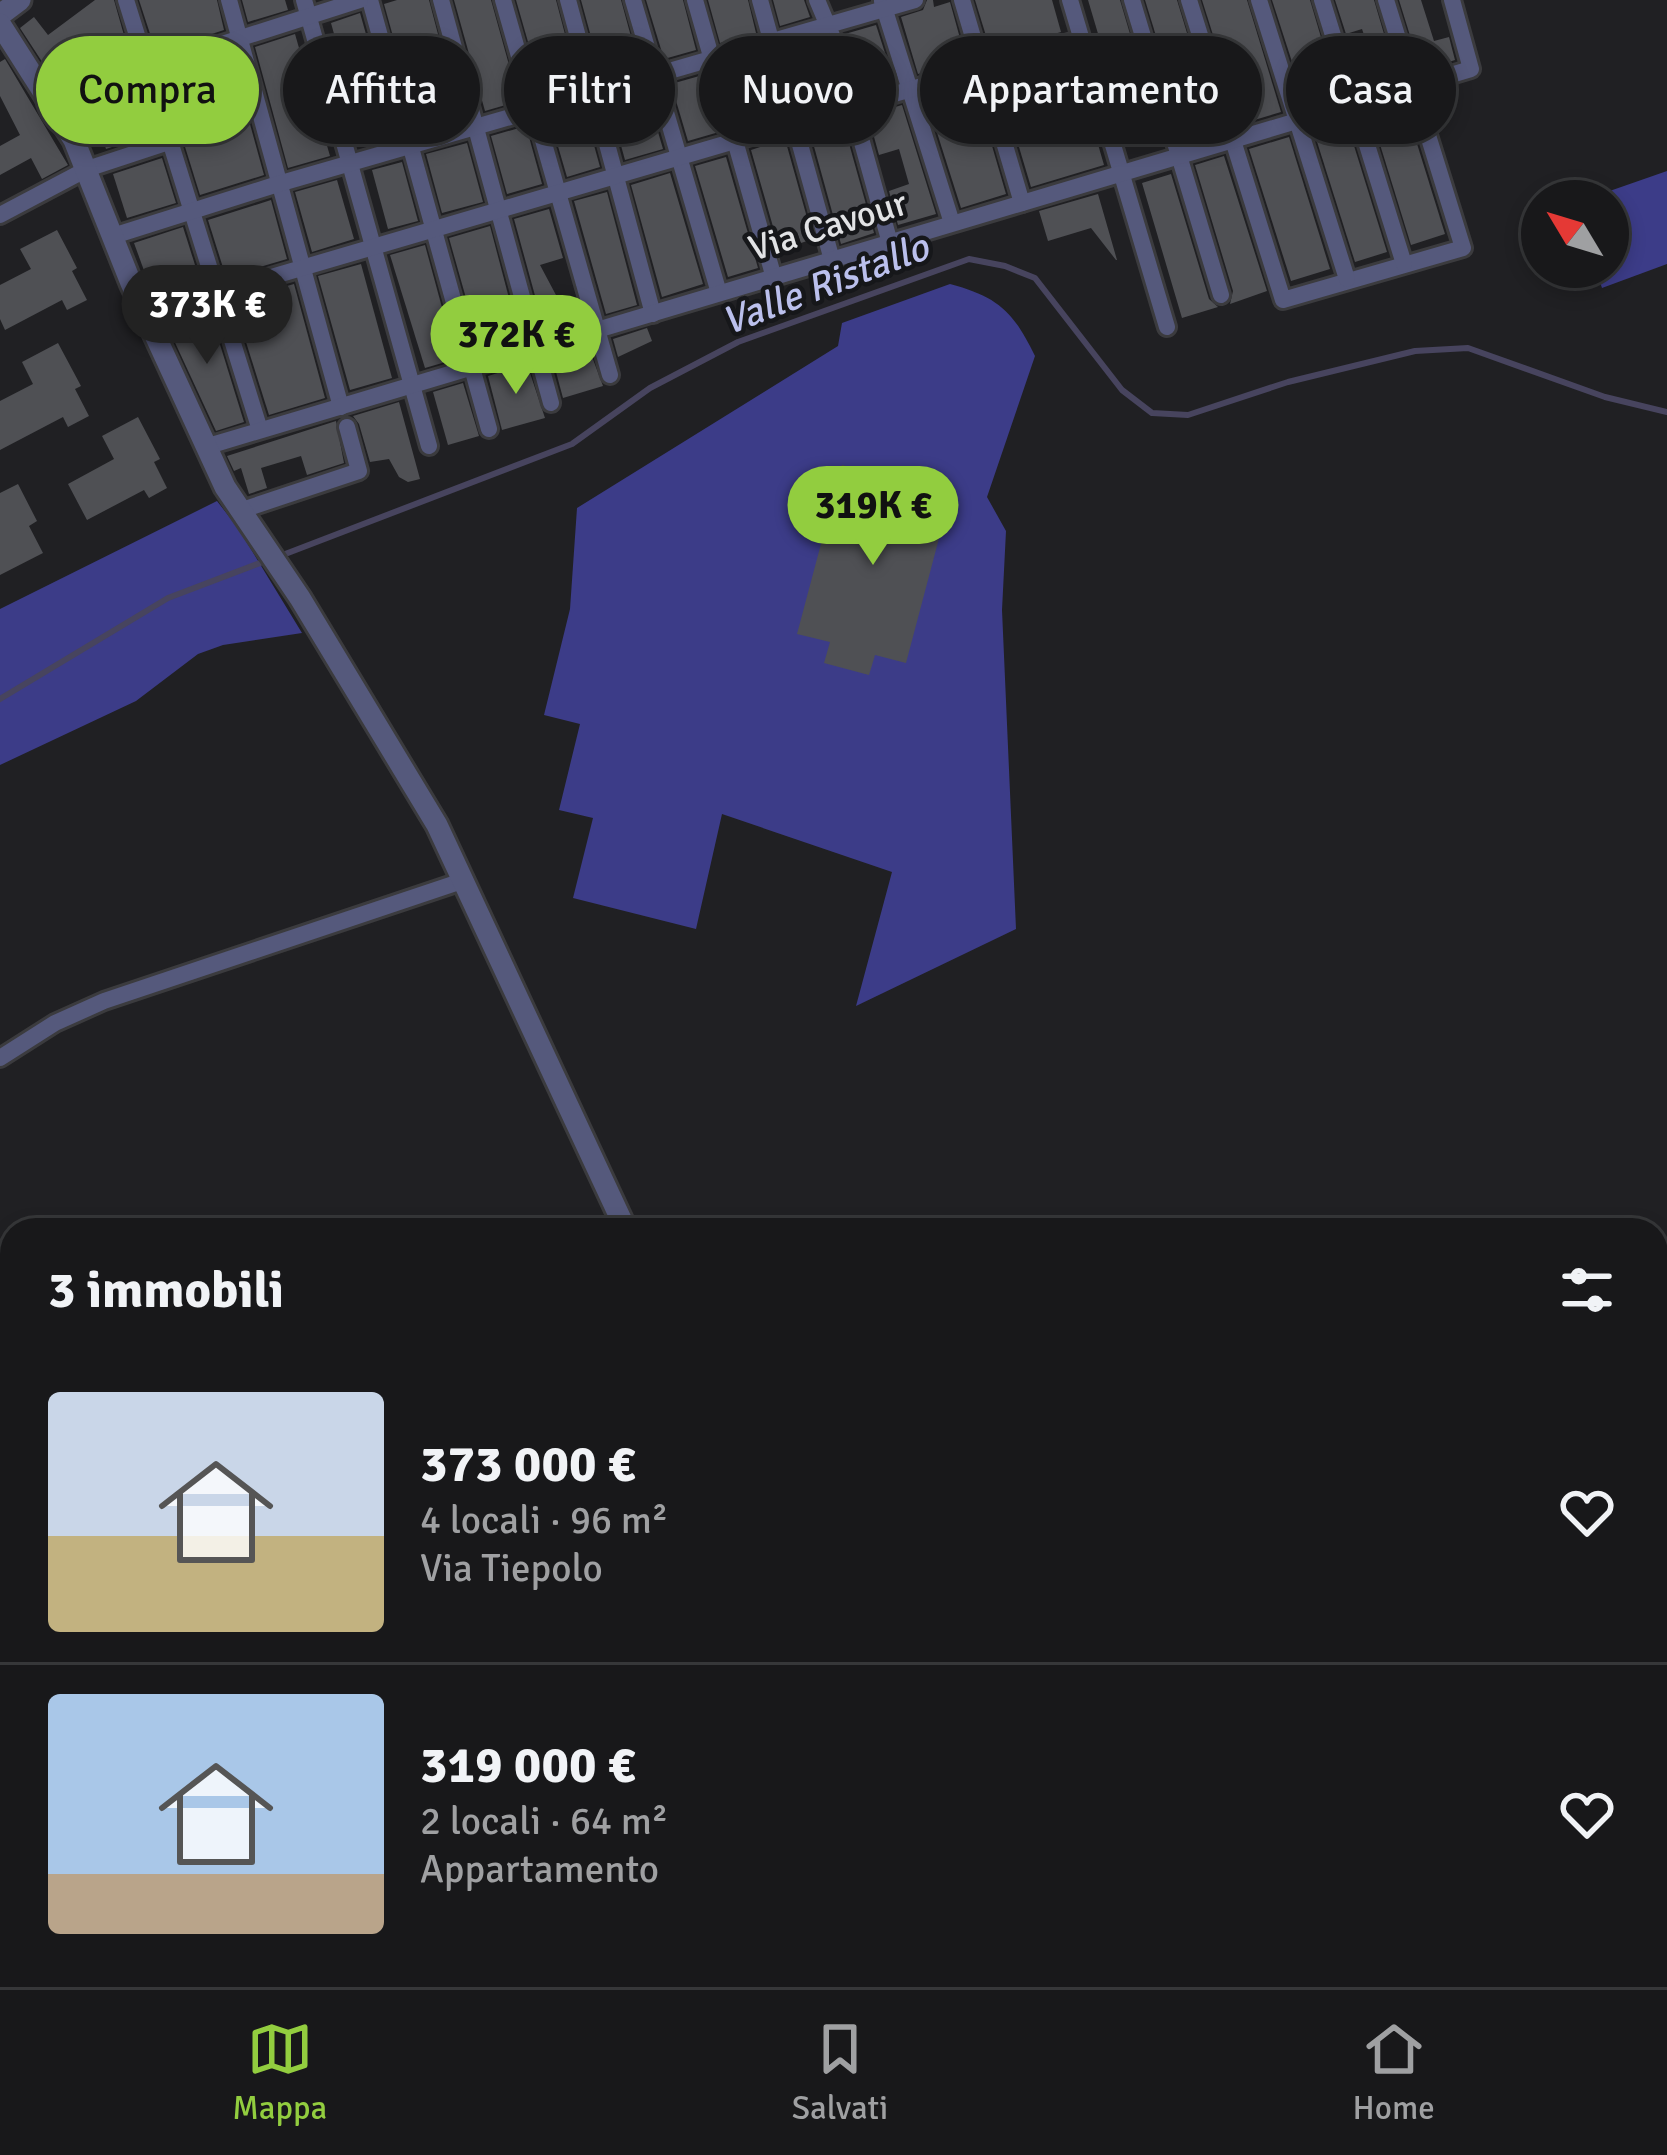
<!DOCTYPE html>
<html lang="it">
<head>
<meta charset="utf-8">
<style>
	:root { --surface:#18181a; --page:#212123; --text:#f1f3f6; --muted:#9fa0a2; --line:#363739; --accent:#92cd3f }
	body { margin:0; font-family:Signika,sans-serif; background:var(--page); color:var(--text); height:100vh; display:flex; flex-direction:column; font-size:45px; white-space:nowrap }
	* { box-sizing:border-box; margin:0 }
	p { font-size:39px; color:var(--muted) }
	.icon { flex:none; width:66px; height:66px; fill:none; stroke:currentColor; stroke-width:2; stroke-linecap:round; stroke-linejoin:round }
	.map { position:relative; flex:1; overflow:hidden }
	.drawer { position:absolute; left:0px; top:1218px; width:1668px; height:771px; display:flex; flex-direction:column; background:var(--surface); border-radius:36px 36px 0 0; box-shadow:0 6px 18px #0003,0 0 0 3px var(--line) }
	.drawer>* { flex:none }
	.hud { position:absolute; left:36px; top:36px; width:1596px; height:108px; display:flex; gap:24px }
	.needle { width:78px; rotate:308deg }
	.buttons { position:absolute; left:1521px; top:180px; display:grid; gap:24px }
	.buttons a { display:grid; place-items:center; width:108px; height:108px; border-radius:50%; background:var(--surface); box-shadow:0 6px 18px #0003,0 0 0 3px var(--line); font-size:60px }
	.price { position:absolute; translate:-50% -102px; padding:0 27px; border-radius:42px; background:var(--accent); color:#111; font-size:39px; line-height:78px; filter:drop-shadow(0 3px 6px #0008) }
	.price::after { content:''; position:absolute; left:50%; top:72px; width:36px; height:27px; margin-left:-18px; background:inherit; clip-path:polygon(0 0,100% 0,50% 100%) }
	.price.selected { background:#222; color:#fff }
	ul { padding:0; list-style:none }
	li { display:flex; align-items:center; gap:36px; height:300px; padding:0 48px }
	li+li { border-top:3px solid var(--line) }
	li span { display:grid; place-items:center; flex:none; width:336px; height:240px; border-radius:12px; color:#555 }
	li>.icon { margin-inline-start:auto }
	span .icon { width:144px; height:144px; fill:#fffc; stroke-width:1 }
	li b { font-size:51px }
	h2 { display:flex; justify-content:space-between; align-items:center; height:144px; padding:0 48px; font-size:51px }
	.tag { padding:0 42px; border-radius:54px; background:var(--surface); box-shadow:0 6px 18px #0003,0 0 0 3px var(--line); font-size:42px; line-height:108px }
	.tag.selected { background:var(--accent); color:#111 }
	.tab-bar { display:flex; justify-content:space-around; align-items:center; height:168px; border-top:3px solid var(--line); background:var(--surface); font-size:33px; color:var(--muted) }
	.tab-bar a { display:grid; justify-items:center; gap:6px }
	.tab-bar .selected { color:var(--accent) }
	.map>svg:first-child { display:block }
</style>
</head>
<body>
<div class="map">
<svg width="1667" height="1987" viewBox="0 0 1667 1987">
	<rect width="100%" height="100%" fill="#202023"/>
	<g fill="#3c3c88">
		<polygon points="1667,171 1667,264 1602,288 1595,267 1608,267 1608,201 1581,201"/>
		<path d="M950,284C998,297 1013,311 1035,356L987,497L1006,531L1002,610L1016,929L856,1006L892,872L722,814L696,929L573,898L593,818L559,810L580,724L544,715L570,609L577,508L838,346L842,323Z"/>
		<polygon points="217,501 238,528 302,633 223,645 198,654 136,701 0,765 0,609"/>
	</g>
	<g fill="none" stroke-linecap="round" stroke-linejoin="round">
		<g stroke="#47445e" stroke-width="6">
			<polyline points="280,556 572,444 650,388 738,342 969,259 1005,266 1035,278 1122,390 1152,413 1188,415 1288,382 1415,351 1468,348 1605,397 1667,412"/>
			<polyline points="0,699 168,598 268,560"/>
		</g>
	</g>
	<g fill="#4f5054">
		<polygon points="95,0 114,0 131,60 54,80 20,28 34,17 48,35"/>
		<polygon points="139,0 217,0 224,30 156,52"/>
		<polygon points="242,0 285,0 288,10 248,22"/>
		<polygon points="397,0 429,0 460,118 419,130 384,4"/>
		<polygon points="454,0 491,0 519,101 485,111"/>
		<polygon points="516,0 556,0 578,84 543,94"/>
		<polygon points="581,0 621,0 639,66 602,77"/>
		<polygon points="646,0 683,0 696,50 664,59"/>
		<polygon points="708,0 748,0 756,33 720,43"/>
		<polygon points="773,0 804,0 810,17 780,26"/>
		<polygon points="927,0 933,0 934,7 950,2 966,60 918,74 901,17 923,10"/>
		<polygon points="975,0 1052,0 1061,32 991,52"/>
		<polygon points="1088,0 1120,0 1158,129 1129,138"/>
		<polygon points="1145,0 1177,0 1217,132 1188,140"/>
		<polygon points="1202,0 1247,0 1281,112 1241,124"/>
		<polygon points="1272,0 1310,0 1338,95 1306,105"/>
		<polygon points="1335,0 1374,0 1397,78 1363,88 1356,67 1373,61 1362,29 1346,34"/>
		<polygon points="1399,0 1421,0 1434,41 1449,37 1455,60 1421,71"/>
		<polygon points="360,13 395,137 365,146 331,23"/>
		<polygon points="876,25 894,81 861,91 845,34"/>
		<polygon points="295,34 330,156 288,168 255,47"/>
		<polygon points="820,41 836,98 803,108 787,50"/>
		<polygon points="231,55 264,175 200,195 163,76"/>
		<polygon points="1072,55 1104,165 1031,187 998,77"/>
		<polygon points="763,57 779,115 744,125 727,67"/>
		<polygon points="5,59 68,165 42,179 31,158 0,175 0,146 20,135 0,96 0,62"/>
		<polygon points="703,75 719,132 688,141 671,84"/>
		<polygon points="139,84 154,133 106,149 90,100"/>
		<polygon points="974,84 1006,194 961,208 926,98"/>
		<polygon points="646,91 663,149 625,160 609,102"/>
		<polygon points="1404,102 1445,234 1411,245 1370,112"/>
		<polygon points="902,105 936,214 898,225 889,191 909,184 899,149 879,155 868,115"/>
		<polygon points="584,109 600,167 567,177 550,119"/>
		<polygon points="1346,120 1387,252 1355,262 1313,129"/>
		<polygon points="843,122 874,233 841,244 810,132"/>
		<polygon points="526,126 542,184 507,194 491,136"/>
		<polygon points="1289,137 1330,269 1291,281 1249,149"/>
		<polygon points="785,139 813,239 801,243 797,232 776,237 751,150"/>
		<polygon points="467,143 483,202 442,213 426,154"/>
		<polygon points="1224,156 1267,291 1230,304 1233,291 1195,165"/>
		<polygon points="726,157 758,268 728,277 695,166"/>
		<polygon points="162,158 176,203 127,218 113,174"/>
		<polygon points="402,162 418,221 388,229 372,170"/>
		<polygon points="670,173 703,284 662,297 631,185"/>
		<polygon points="1171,174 1209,299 1218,307 1182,318 1142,183"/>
		<polygon points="337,180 354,239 312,252 295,192"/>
		<polygon points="607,192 637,305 606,314 574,201"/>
		<polygon points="1098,194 1117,260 1116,260 1091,228 1048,241 1039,211"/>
		<polygon points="271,200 287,259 226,277 208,220"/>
		<polygon points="549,209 563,258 540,265 565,312 578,308 581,321 545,332 514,219"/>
		<polygon points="490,226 520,340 481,351 449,238"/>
		<polygon points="183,227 201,284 154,298 134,243"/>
		<polygon points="57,230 77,268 72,271 87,300 67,310 62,300 5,330 0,319 0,285 31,269 20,249"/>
		<polygon points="425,245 456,359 425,368 390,255"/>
		<polygon points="361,264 392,378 350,390 318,276"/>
		<polygon points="294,284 325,398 269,415 233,301"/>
		<polygon points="209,309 244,422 216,431 165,321"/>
		<polygon points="647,328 652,341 618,357 613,339"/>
		<polygon points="58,343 81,386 75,389 89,416 68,427 63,417 0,450 0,401 33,384 22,362"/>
		<polygon points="588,346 603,386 563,398 552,357"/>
		<polygon points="527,364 545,418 502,430 488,376"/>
		<polygon points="463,383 479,436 448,445 433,392"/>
		<polygon points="399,402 420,479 408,482 399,477 389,459 370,462 359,424 353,416"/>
		<polygon points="138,417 160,459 154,462 167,488 149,498 144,490 87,520 68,484 114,459 102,436"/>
		<polygon points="336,421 344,463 307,475 301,456 261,468 267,488 249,494 241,468 234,471 227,456"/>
		<polygon points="842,465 951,493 906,663 875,655 869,675 824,663 830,642 797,634"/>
		<polygon points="18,484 37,521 29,526 43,553 0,575 0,493"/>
	</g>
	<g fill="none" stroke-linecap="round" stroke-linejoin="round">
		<defs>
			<g id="minor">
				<polyline points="126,0 260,430"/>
				<polyline points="229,0 341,407"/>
				<polyline points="304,0 429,446"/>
				<polyline points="370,0 489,429"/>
				<polyline points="441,0 551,403"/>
				<polyline points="503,0 610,375"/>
				<polyline points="568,0 653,314"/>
				<polyline points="633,0 719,293"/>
				<polyline points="695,0 774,278"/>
				<polyline points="760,0 832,260"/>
				<polyline points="817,0 833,38 890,243"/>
				<polyline points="962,0 1022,203"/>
				<polyline points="1070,0 1167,327"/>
				<polyline points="1132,0 1221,295"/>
				<polyline points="1189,0 1283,300 1463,248 1386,0"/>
				<polyline points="1259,0 1347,279"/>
				<polyline points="1322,0 1404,264"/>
				<polyline points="882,1 952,223"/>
				<polyline points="50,99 360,0"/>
				<polyline points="0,215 87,169 169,142"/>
				<polyline points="113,236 278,184 915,0"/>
				<polyline points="145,314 1082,39"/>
				<polyline points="205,447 1471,69 1452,0"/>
				<polyline points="242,510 359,471 347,427"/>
				<polyline points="0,1058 55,1023 104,1001 465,880"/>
			</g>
			<g id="tertiary">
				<polyline points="0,15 20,0"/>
				<polyline points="0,24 74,140 131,283 225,487 300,598 437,825 626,1230"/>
				<polyline points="970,1977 976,1987"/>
			</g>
		</defs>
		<use href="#minor" stroke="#3b3b3e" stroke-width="22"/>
		<use href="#tertiary" stroke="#3b3b3e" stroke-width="27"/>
		<use href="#minor" stroke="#55597c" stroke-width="16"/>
		<use href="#tertiary" stroke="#55597c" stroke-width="21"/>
	</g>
	<g text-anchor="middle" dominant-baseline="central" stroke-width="9" stroke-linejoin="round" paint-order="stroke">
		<g font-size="36" fill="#e2e3e5" stroke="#16171a">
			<text transform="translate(828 226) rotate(-17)">Via Cavour</text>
		</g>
		<g font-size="39" font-style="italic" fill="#bbc0ed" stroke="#16171a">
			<text transform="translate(825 284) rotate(-21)">Valle Ristallo</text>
		</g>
	</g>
</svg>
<div class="buttons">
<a><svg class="needle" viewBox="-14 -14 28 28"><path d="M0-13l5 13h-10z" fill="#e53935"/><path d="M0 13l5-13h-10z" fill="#9fa0a2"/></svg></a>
</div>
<b class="price selected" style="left:207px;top:367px">373K €</b>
<b class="price" style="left:516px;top:397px">372K €</b>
<b class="price" style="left:873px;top:568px">319K €</b>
<div class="hud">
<a class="tag selected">Compra</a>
<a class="tag">Affitta</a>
<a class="tag">Filtri</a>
<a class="tag">Nuovo</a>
<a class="tag">Appartamento</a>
<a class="tag">Casa</a>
</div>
<section class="drawer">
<h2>3 immobili<svg class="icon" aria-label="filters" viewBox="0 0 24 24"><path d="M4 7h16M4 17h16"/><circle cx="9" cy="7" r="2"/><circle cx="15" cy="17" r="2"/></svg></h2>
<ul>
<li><span style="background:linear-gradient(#c9d6e8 60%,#c2b280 0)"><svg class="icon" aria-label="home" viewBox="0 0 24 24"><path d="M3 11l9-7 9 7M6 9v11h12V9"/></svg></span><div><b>373 000 €</b><p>4 locali · 96 m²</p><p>Via Tiepolo</p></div><svg class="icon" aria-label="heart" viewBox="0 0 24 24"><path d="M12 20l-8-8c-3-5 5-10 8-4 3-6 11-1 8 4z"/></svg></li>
<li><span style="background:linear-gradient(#a9c7e8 75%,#b9a48a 0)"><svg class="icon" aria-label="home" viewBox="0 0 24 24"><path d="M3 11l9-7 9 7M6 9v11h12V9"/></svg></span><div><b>319 000 €</b><p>2 locali · 64 m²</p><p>Appartamento</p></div><svg class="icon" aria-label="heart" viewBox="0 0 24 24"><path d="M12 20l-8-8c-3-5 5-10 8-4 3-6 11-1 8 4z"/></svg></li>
</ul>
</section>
</div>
<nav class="tab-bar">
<a class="selected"><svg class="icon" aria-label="map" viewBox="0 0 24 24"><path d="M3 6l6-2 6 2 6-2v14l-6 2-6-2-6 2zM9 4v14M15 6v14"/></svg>Mappa</a>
<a><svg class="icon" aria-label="saved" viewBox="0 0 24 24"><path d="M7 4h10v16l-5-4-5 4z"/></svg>Salvati</a>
<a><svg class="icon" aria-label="home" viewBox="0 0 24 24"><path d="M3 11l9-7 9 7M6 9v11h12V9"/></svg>Home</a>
</nav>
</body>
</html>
